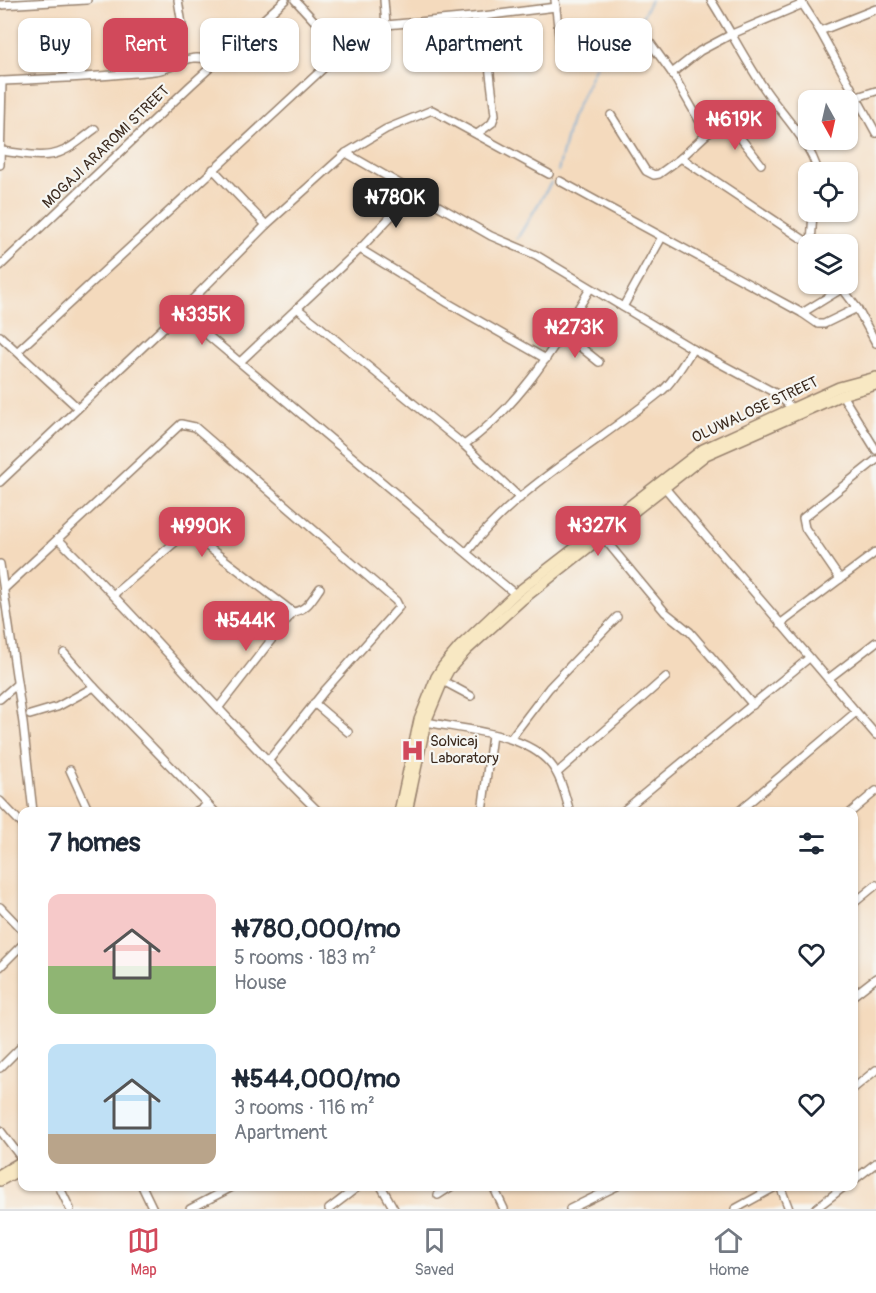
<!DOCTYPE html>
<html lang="en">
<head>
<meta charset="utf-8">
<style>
	:root { --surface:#fff; --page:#f2f2f3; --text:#1f2937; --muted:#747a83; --line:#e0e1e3; --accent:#d1495b }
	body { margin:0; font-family:Pangolin,sans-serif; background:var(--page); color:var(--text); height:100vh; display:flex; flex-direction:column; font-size:22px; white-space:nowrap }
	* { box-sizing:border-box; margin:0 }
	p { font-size:20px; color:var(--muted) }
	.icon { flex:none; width:33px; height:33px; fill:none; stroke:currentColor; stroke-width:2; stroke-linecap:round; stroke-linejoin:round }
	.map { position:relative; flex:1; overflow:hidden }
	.side { position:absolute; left:18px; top:807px; width:840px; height:384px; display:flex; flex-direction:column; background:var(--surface); border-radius:12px; box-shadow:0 2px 4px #0004 }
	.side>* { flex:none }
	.hud { position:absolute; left:18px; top:18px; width:840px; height:54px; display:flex; gap:12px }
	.needle { width:39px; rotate:172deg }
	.tools { position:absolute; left:798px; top:90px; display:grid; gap:12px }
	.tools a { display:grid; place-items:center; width:60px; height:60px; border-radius:12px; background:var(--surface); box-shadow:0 2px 4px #0004; font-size:30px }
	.price { position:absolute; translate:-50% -51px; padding:0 14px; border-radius:12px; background:var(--accent); color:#fff; font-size:20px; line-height:39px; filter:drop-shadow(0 2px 3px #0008) }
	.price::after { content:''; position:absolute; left:50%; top:36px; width:18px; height:14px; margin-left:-9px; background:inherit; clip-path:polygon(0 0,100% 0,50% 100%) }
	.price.selected { background:#222; color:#fff }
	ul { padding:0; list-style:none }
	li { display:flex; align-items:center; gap:18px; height:150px; padding:0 30px }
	li span { display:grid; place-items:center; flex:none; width:168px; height:120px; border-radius:12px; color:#555 }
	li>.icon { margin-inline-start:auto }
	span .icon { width:72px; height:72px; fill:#fffc; stroke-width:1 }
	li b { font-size:26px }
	h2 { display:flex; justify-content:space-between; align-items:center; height:72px; padding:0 30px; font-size:26px }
	.pill { padding:0 21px; border-radius:12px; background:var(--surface); box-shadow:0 2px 4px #0004; font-size:21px; line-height:54px }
	.pill.selected { background:var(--accent); color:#fff }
	.tabs { display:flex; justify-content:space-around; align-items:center; height:84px; border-top:2px solid var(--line); background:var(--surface); font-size:16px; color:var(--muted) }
	.tabs a { display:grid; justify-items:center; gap:3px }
	.tabs .selected { color:var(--accent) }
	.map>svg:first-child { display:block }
</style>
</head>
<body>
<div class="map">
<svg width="876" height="1209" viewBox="0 0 876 1209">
	<rect width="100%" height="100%" fill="#f6f6f2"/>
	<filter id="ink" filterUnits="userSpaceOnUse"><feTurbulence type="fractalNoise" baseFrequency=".0167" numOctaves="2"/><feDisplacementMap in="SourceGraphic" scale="12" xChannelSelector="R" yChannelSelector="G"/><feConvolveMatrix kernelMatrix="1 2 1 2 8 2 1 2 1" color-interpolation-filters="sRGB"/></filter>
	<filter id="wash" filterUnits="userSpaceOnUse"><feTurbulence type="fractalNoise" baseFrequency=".008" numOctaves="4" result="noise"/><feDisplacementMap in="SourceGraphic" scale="24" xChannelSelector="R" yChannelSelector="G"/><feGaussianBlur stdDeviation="1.35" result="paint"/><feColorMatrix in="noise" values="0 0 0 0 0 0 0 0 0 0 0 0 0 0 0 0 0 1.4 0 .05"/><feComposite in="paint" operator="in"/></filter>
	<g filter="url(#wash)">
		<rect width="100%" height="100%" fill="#f4dabd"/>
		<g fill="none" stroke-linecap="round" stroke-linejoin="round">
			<g stroke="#5fa3d4" stroke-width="1.5">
				<polyline points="558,171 571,119 607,42 631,31 641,19 651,0"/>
				<polyline points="517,239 551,183"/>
			</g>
		</g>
	</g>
	<g filter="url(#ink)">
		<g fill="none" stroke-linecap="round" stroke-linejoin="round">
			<defs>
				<g id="street">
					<polyline points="178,0 182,24"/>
					<polyline points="295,0 342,51"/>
					<polyline points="384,0 386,25"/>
					<polyline points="555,0 560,44"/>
					<path d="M711,0C730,30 746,62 766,91C784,117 810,142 818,172"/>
					<polyline points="800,0 820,31 876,133"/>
					<polyline points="0,5 87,0"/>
					<polyline points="641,30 672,73 707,134"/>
					<polyline points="820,31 876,9"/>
					<polyline points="672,73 700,51 732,34 803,4"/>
					<path d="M0,81C51,79 104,77 154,71C182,68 184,50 216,62"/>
					<polyline points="857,97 876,91"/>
					<polyline points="611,115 646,171 654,175 659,174 681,158 707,134 724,125 742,140 761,164"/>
					<polyline points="477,134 492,123 495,115 483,16"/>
					<path d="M2,151C21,153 45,160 63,151C75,146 85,136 95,129"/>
					<polyline points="346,153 491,236 536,255 693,349 777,394 792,408"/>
					<polyline points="681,158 810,244"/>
					<polyline points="0,165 2,81"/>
					<polyline points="213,169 266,225"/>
					<polyline points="560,181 802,313 818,324 824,324 857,308"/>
					<polyline points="811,244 813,212"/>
					<polyline points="360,249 448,303 546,359"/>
					<polyline points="0,266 191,85 285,0"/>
					<polyline points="839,284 857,308 876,343"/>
					<polyline points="623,307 662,237"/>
					<polyline points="297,308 464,445 520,498"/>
					<polyline points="180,312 515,594"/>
					<polyline points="802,313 843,288"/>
					<polyline points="563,333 599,362"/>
					<polyline points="0,336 78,408"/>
					<polyline points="18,351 342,51 386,25 483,16 556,7"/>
					<polyline points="240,362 360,249 414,192"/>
					<polyline points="842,395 876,450"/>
					<path d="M464,445C520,406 555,346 590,289"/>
					<polyline points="0,482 180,312 266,225 346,153 386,129 432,110 549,174"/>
					<polyline points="665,488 876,735"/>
					<polyline points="602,536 665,612 690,632 753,705"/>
					<path d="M58,539C148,627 228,724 319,812"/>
					<path d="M467,552C518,485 599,443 663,390C675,379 684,362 693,349"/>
					<polyline points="0,564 23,723 33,812"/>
					<polyline points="840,579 805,528 803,518 876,460"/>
					<polyline points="4,589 181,424 195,427 396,601 399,607 326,689 269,760"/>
					<polyline points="114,594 186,533 191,534 293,612"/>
					<polyline points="780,624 876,552"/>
					<polyline points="64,653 94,687 215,812"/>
					<polyline points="828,679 876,642"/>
					<polyline points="443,681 471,696"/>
					<polyline points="0,699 17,684"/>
					<polyline points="314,703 348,732"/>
					<path d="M219,707L293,612C307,610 312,599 320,588"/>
					<polyline points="30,715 57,707 94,687"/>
					<path d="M426,722C465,730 535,733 556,772C563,784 566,799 570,812"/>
					<polyline points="511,738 549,688 617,617"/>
					<polyline points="70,770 89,812"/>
					<polyline points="557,773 666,677"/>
					<polyline points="0,801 22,824"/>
					<polyline points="195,812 208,805"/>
					<polyline points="482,812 492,735"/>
					<polyline points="622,812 809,658"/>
					<polyline points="738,812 856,712"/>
					<polyline points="851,812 876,791"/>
					<polyline points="854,903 876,885"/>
					<polyline points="0,907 22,930"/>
					<polyline points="0,967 22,945"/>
					<polyline points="854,995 876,978"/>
					<polyline points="0,1068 22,1046"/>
					<polyline points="854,1088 876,1070"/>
					<polyline points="0,1130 22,1159"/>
					<polyline points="854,1180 876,1163"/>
					<polyline points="59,1186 70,1209"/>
					<polyline points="142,1186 153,1209"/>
					<polyline points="381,1186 394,1209"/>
					<polyline points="493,1186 504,1209"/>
					<polyline points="780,1186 789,1209"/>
					<polyline points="438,1195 452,1186"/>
					<polyline points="190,1209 234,1186"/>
					<polyline points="329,1209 359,1186"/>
					<polyline points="570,1209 617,1186"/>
					<polyline points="735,1209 777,1186"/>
					<polyline points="815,1209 845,1186"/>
				</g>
				<g id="secondary">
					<polyline points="399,812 419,720 436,677 443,666 460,646 515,594 703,449 839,387 876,377"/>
					<polyline points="407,812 426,722 443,681 449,670 466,651 522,600 706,455 842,395 876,385"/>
					<polyline points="0,1174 22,1161"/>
					<polyline points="0,1181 22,1169"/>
				</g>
			</defs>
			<use href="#street" stroke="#98826e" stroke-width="10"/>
			<use href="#secondary" stroke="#98826e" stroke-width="12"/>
			<use href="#street" stroke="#fff" stroke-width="7"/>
			<use href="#secondary" stroke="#f8e8c3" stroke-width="9"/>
		</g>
	</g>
	<defs>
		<symbol id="hospital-bare" viewBox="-9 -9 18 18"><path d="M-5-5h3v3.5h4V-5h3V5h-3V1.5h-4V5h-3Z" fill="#d1495b" stroke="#f6f6f2" stroke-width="2.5" paint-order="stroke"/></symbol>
	</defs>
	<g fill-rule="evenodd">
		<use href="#hospital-bare" x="396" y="734" width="33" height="33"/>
	</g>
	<g text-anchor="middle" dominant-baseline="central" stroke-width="4.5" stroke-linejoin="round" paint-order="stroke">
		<g font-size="15" fill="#3b2a1e" stroke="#f6f6f2">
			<text transform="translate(106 147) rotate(-44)">MOGAJI ARAROMI STREET</text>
			<text transform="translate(755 410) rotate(-25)">OLUWALOSE STREET</text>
		</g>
		<g font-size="15" fill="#3b2a1e" stroke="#f6f6f2" text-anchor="start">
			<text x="430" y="741">Solvicaj<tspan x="430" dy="17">Laboratory</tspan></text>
		</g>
	</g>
</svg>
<div class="tools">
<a><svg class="needle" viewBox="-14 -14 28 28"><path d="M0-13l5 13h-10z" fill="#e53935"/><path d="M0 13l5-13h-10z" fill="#747a83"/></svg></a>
<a><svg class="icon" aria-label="locate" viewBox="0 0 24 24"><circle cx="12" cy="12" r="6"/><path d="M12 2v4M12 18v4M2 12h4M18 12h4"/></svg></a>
<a><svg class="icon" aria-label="layers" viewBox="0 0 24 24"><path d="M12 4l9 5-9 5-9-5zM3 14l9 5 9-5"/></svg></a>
</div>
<b class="price" style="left:735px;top:151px">₦619K</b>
<b class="price selected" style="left:396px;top:229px">₦780K</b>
<b class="price" style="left:202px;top:346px">₦335K</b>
<b class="price" style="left:575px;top:359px">₦273K</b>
<b class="price" style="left:598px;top:557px">₦327K</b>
<b class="price" style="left:202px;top:558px">₦990K</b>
<b class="price" style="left:246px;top:652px">₦544K</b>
<div class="hud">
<a class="pill">Buy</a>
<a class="pill selected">Rent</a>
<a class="pill">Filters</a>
<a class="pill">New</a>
<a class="pill">Apartment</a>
<a class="pill">House</a>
</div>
<section class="side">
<h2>7 homes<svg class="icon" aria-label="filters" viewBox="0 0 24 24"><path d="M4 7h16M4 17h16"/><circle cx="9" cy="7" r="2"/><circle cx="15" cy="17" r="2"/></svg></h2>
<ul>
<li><span style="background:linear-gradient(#f6c9c9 60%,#8fb573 0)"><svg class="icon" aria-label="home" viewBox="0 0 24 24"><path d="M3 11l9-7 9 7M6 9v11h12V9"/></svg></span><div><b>₦780,000/mo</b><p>5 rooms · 183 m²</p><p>House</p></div><svg class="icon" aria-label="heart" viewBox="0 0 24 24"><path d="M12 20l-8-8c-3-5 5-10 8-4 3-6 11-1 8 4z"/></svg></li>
<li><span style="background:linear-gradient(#bfe0f5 75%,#b9a48a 0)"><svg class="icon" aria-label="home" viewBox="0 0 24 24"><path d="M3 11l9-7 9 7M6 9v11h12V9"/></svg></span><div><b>₦544,000/mo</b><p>3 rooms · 116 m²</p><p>Apartment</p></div><svg class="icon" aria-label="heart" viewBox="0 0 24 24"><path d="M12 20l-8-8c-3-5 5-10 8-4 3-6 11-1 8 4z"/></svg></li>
</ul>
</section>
</div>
<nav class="tabs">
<a class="selected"><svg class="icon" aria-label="map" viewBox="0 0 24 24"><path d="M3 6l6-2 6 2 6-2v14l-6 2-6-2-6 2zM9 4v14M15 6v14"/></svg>Map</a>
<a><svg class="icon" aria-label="saved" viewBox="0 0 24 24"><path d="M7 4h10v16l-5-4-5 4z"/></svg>Saved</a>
<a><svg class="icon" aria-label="home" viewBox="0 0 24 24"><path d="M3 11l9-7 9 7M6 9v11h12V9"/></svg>Home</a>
</nav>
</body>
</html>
